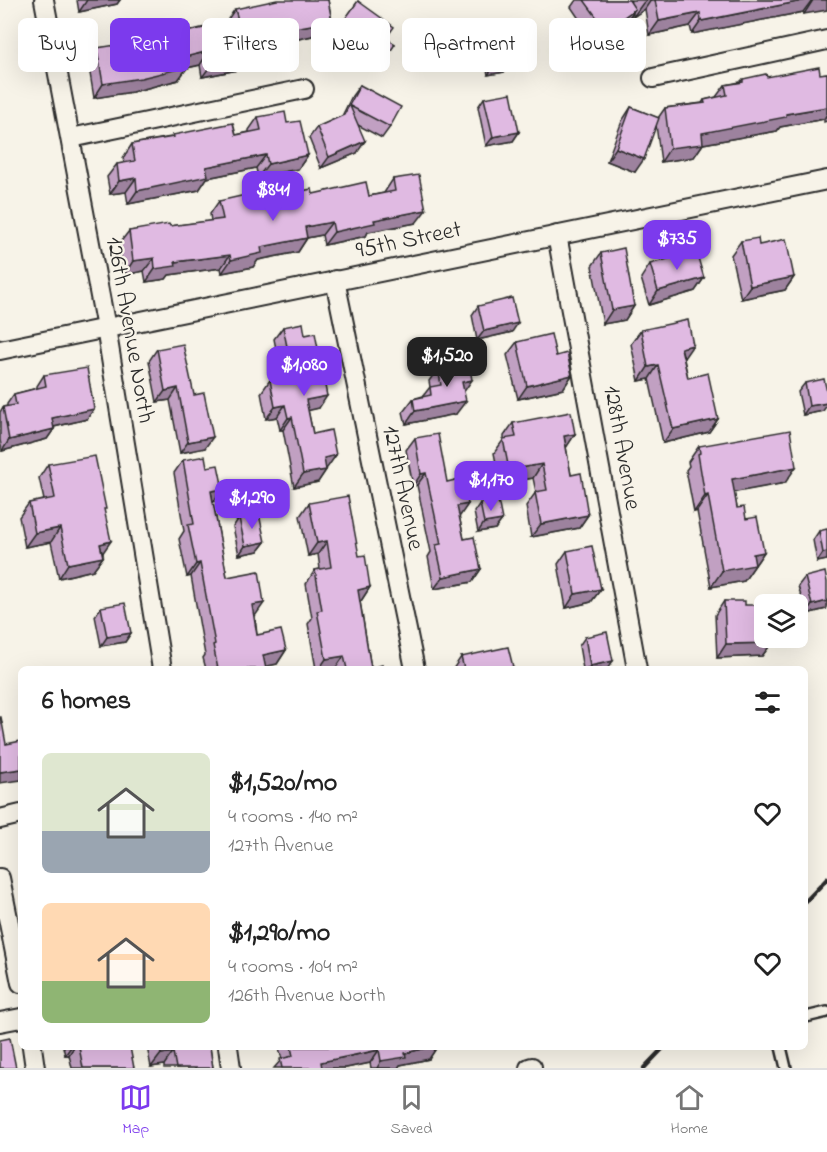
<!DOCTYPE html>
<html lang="en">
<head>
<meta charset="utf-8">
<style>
	:root { --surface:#fff; --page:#f2f2f2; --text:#222; --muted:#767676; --line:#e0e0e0; --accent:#7c3aed }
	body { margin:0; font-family:"Indie Flower",sans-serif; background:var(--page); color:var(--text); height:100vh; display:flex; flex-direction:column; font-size:22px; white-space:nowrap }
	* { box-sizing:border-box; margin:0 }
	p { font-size:20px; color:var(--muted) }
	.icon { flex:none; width:33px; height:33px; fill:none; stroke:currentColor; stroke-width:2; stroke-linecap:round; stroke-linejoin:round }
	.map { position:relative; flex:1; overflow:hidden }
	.side { position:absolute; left:18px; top:666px; width:790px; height:384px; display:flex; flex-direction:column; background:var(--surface); border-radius:9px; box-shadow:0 6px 24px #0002 }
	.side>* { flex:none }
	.hud { position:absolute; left:18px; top:18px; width:792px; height:54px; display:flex; gap:12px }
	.controls { position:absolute; left:754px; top:594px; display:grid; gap:12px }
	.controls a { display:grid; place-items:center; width:54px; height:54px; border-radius:9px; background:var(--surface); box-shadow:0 6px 24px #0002; font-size:30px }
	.price { position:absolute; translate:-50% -51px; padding:0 14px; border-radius:12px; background:var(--accent); color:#fff; font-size:20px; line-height:39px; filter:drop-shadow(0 2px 3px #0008) }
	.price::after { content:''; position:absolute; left:50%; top:36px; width:18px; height:14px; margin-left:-9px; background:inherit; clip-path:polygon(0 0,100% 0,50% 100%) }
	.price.on { background:#222; color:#fff }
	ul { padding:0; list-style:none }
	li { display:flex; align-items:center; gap:18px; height:150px; padding:0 24px }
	li span { display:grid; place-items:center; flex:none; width:168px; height:120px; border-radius:9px; color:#555 }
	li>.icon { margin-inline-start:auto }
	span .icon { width:72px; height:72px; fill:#fffc; stroke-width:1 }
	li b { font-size:26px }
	h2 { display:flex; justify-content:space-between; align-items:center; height:72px; padding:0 24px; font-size:26px }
	.chip { padding:0 21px; border-radius:9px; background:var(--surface); box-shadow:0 6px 24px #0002; font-size:21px; line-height:54px }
	.chip.on { background:var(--accent); color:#fff }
	.dock { display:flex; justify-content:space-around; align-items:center; height:84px; border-top:2px solid var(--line); background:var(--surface); font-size:16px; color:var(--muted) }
	.dock a { display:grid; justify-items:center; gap:3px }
	.dock .on { color:var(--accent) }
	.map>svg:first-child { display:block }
</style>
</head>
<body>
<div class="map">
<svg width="827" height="1068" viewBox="0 0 827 1068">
	<rect width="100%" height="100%" fill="#f7f3e8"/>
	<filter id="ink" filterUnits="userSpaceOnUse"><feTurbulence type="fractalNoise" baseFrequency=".0167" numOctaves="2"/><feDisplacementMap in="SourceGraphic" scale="12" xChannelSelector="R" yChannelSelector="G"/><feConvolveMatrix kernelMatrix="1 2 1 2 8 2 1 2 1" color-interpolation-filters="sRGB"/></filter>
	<g filter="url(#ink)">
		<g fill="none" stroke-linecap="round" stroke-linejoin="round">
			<defs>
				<g id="lane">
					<polyline points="806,1017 827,1012"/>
					<polyline points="781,1047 786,1068"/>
				</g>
				<g id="street">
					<polyline points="44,0 106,328 162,669"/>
					<polyline points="653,78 827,40"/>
					<polyline points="71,138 304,89"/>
					<polyline points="557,235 637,669"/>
					<polyline points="335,280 415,669"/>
					<polyline points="0,350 827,180"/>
					<polyline points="0,819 21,814"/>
					<polyline points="0,878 21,983"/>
					<polyline points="0,1022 21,1018"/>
					<polyline points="32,1047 35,1068"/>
					<polyline points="228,1047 231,1068"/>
					<polyline points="529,1068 532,1067"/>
				</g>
			</defs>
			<use href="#lane" stroke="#2b2b2b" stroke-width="14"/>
			<use href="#street" stroke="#2b2b2b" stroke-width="22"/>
			<use href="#lane" stroke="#f7f3e8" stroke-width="9"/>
			<use href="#street" stroke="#f7f3e8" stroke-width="18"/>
			<g stroke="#2b2b2b" stroke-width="4.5">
				<polyline points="806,901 827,879"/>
				<polyline points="644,1068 664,1047"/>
			</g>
		</g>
		<g fill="#c1a0c2" stroke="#2b2b2b" stroke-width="1.5">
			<polygon points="77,0 120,0 117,4 79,12"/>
			<polygon points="328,0 334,32 325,45 312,36 280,43 275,49 266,51 266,52 257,66 202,77 200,65 187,68 178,80 132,92 94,98 88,61 97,48 135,44 226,22 235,9"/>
			<polygon points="576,0 629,0 631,2 630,0 827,0 804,14 803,12 692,34 690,26 649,35 645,9 633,17 633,13 626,22 596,44 571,7"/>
			<polygon points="358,1 386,38 395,44 378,68 351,49 344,59 326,46"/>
			<polygon points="490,46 510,63 504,72 488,75 484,55"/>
			<polygon points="827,73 827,121 824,122 824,119 780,127 777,131 703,144 694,157 661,162 656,125 635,172 607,161 622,121 631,107 658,118 665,108 702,103 704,100 716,97 725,85 740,82 743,79 767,77 820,74"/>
			<polygon points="360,85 390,127 382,138 358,125 357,153 321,168 309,138 317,127 342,116 352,96"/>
			<polygon points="484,98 519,132 513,141 486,146 478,107"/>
			<polygon points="258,117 287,123 308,155 298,169 258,177 256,168 207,178 199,190 128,204 126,192 110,194 107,177 117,164 124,163 123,158 132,144 171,137 173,135 236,135 249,132 249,130"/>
			<polygon points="393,179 416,223 368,232 366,236 324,245 322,235 307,238 298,252 258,260 253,267 222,273 221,268 169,275 166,279 146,282 144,271 124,275 119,244 129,231 211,221 210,214 219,201 251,201 313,194 369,196 384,193"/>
			<polygon points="741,241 759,245 794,277 785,290 741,299 731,255"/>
			<polygon points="601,253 634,306 625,320 603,324 592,266"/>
			<polygon points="650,264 704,278 695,291 649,305 641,278"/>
			<polygon points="478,306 512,332 477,340 472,315"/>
			<polygon points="283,327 319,408 308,410 313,434 336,455 326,468 326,470 318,482 294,487 283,430 280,430 277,417 266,419 261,393 270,380 282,378 274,339"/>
			<polygon points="641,330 684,359 688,378 718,419 709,432 663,443 649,379 639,381 631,344"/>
			<polygon points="517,342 556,356 572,375 563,389 518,399 507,355"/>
			<polygon points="157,349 194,395 205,448 180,453 170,400 157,402 149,361"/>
			<polygon points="438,368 456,414 406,424 403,412 413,399 423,396 430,387 429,381"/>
			<polygon points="44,375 87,419 54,427 54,429 47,439 2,451 0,440 0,412 3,407 7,406 7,404 14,394 37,388 37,386"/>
			<polygon points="805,383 823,411 803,415 798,392"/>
			<polygon points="513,423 575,434 566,447 571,475 588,515 579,528 531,537 526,506 536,492 533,478 500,484 494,453 504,439 504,436"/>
			<polygon points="415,438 447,482 468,504 459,516 464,539 481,569 472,582 434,589 428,557 431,552 417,485 413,486 406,450"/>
			<polygon points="699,446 785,483 734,492 737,508 746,519 764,552 744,581 711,587 697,511 694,512 686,470 689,466 688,462"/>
			<polygon points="183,460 223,489 213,502 227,577 255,616 257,635 286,650 277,664 265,666 266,669 206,669 203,658 205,655 191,576 187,577 179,539 184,531 174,473"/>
			<polygon points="48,464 104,511 103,557 93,570 59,578 51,542 25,547 19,517 29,503 44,500 39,478"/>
			<polygon points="309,503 359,556 370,587 361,601 360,601 371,668 382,669 316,669 308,624 312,618 306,584 315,570 320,569 318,554 308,556 300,516"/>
			<polygon points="480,503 502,520 495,529 478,532 474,512"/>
			<polygon points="239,518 265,542 258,551 239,555 233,527"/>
			<polygon points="819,531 827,560 817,562 813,540"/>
			<polygon points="567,551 601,589 591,602 566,608 558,564"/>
			<polygon points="805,577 826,609 806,614 798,586"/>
			<polygon points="724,601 745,605 772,643 762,656 717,658 715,615"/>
			<polygon points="101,607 131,633 125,642 101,646 95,616"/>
			<polygon points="585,637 607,669 583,669 579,646"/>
			<polygon points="461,657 513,667 511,669 453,669"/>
			<polygon points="63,1047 126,1047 134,1068 72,1068 69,1055 65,1055"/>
			<polygon points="147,1047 210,1047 213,1068 164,1068 164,1065 151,1067"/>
			<polygon points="280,1047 437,1047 429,1059 400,1065 398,1068 371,1068 370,1063 346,1068 274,1068 282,1059 279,1048"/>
		</g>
		<g fill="#9d829e" stroke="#2b2b2b" stroke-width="1.5">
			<polygon points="87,0 120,0 117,4 79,12"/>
			<polygon points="647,0 651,0 645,9 633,17 643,3"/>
			<polygon points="807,0 812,0 803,12 692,34 701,21"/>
			<polygon points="813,0 827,0 827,10 804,14"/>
			<polygon points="635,9 626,22 596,44 606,30"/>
			<polygon points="700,13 690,26 649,35 659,21"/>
			<polygon points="322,23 312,36 280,43 275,49 254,54 264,40 283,30"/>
			<polygon points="209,51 200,65 187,68 178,80 132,92 94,98 103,84 185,57"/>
			<polygon points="266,52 257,66 202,77 212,64"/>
			<polygon points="510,63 504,72 488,75 494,66"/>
			<polygon points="827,107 827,114 824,119 780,127 777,131 703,144 694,157 661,162 670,148 702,133 786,114"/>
			<polygon points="519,132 513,141 486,146 493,137"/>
			<polygon points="365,141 357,153 321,168 329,157"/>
			<polygon points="616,148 644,159 635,172 607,161"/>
			<polygon points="266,155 256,168 207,178 199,190 128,204 137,191 206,167"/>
			<polygon points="308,155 298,169 258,177 268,164"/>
			<polygon points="136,178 126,192 110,194 119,181"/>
			<polygon points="426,210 416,223 368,232 366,236 324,245 334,232 374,220"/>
			<polygon points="332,222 322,235 296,240 305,227"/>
			<polygon points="307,238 298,252 258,260 253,267 222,273 231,260 261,247"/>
			<polygon points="230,255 221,268 169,275 166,279 146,282 155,269 175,262"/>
			<polygon points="154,258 144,271 124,275 133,261"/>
			<polygon points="794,277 785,290 741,299 750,286"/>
			<polygon points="704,278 695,291 649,305 658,291"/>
			<polygon points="634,306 625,320 603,324 612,310"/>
			<polygon points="518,323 512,332 477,340 484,331"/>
			<polygon points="693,345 684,358 681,348"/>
			<polygon points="658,365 649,379 639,381 648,367"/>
			<polygon points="572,375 563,389 518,399 527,386"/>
			<polygon points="472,380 463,393 462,382"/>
			<polygon points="178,388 170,400 157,402 165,391"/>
			<polygon points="327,396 319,408 298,413 306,400"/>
			<polygon points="466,401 456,414 406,424 415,411"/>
			<polygon points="827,403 827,405 823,411 803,415 809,406"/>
			<polygon points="285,405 277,417 266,419 275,407"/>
			<polygon points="94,409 87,419 45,429 52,418"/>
			<polygon points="292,417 283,430 280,430 288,418"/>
			<polygon points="718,419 709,432 663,443 673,429"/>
			<polygon points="54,429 47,439 2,451 9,440"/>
			<polygon points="575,434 566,448 564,436"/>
			<polygon points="213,437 205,448 180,453 188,442"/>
			<polygon points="336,455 327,468 315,470 324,458"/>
			<polygon points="542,464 533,478 500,484 509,470"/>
			<polygon points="796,467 785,483 721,495 732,479"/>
			<polygon points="326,470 318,482 294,487 303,474"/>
			<polygon points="426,473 417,485 413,486 421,474"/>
			<polygon points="223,489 213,503 211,491"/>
			<polygon points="708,495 697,511 694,512 705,496"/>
			<polygon points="468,504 460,516 448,519 457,506"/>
			<polygon points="588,515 579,528 531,537 541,524"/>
			<polygon points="502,520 495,529 478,532 484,523"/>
			<polygon points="60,528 51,542 25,547 35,533"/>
			<polygon points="111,541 102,554 100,544"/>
			<polygon points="327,541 318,554 308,556 317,543"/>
			<polygon points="265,542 258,551 239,555 245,546"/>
			<polygon points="764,552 744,581 711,587 722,571 753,554"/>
			<polygon points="827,552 827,560 817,562 823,553"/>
			<polygon points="103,557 93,570 59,578 68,564"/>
			<polygon points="200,563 191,576 187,577 196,564"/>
			<polygon points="481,569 472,582 434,589 443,577"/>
			<polygon points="370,587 361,601 349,603 358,590"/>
			<polygon points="601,589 591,602 566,608 575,594"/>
			<polygon points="827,601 827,607 826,609 806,614 812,605"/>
			<polygon points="264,603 255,616 243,618 252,605"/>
			<polygon points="131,633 125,642 101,646 107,637"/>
			<polygon points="772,643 762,656 717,658 726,644"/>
			<polygon points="286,650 277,664 254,669 263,655"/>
			<polygon points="344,656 335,669 319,669 326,659"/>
			<polygon points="613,661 607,669 588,669 590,666"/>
			<polygon points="21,769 21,780 0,783 0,772"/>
			<polygon points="71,1047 74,1047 69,1055 65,1055"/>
			<polygon points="431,1047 437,1047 429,1059 400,1065 398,1068 377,1068 381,1061 405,1053"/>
			<polygon points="379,1050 370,1063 346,1068 317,1068 321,1062"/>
			<polygon points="173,1052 164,1065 151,1067 161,1054"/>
		</g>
		<g fill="#e0bae2" stroke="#2b2b2b" stroke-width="1.5">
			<polygon points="277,0 328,0 334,32 322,23 283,30 284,36 264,40 266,52 212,64 209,51 185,57 187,67 141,78 103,84 97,48 135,42 135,44 238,20 235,9"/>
			<polygon points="584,0 629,0 635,9 606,30"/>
			<polygon points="655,0 807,0 701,21 700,13 659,21"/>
			<polygon points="358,1 394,27 386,38 395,44 388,55 361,35 353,46 335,33"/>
			<polygon points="506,43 510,63 494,66 490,46"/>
			<polygon points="819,67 820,74 827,73 827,107 786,114 786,117 702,133 703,144 670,148 665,108 705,103 704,100 727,95 725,85 743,82 743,79 766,74 767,77"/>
			<polygon points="360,85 401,107 390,127 350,106 365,141 329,157 317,127 344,115"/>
			<polygon points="511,93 519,132 493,137 484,98"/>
			<polygon points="631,107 659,118 644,159 616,148"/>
			<polygon points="285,112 287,123 300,121 308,155 268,164 266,155 206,167 208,176 137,191 136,178 119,181 117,164 135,161 132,144 174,137 173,135 233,123 236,135 261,130 258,117"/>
			<polygon points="419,175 426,210 374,220 375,223 334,232 332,222 305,227 307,238 261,247 262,253 231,260 230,255 175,262 176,266 155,269 154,258 133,261 129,231 169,224 170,226 223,219 219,201 250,194 251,201 312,189 313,194 366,182 369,196 395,191 393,179"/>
			<polygon points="758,238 759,245 786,239 794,277 750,286 741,241"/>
			<polygon points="624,248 634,306 612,310 601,253"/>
			<polygon points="696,251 704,278 658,291 650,264"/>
			<polygon points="512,298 518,323 484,331 478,306"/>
			<polygon points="688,320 693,345 681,348 688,378 708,373 718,419 673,429 658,365 648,367 641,330"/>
			<polygon points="303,323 305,335 315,333 327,396 306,400 313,434 331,430 336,455 324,458 326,470 303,474 292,417 288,418 285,405 275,407 270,380 293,376 283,327"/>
			<polygon points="551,334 556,356 567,353 572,375 527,386 517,342"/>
			<polygon points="183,344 194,395 204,393 213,437 188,442 178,388 165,391 157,349"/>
			<polygon points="469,362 472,380 462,382 466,401 415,411 413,399 431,395 430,387 441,385 438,368"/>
			<polygon points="87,368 94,409 52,418 54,429 9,440 3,407 16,405 14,394 46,386 44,375"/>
			<polygon points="824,379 827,392 827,403 809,406 805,383"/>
			<polygon points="571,412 575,434 564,436 571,475 581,473 588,515 541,524 535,492 547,490 542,464 509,470 503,439 516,437 513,423"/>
			<polygon points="790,430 796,467 732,479 737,508 744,507 746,519 757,517 764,552 753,554 755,565 722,571 708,495 705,496 698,454 700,453 699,446"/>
			<polygon points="438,434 447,482 463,478 468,504 457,506 464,539 474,537 481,569 443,577 436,545 441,544 426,473 421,474 415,438"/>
			<polygon points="95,456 106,509 104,509 111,541 100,544 103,557 68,564 60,528 35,533 29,503 55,498 48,464"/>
			<polygon points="205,456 207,467 218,465 223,489 211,491 227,577 259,571 264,603 252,605 257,635 281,630 286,650 263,655 266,669 218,669 213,645 215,644 200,563 196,564 188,525 194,524 183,460"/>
			<polygon points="348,496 359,556 365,555 370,587 358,590 371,668 382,665 382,669 347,669 344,656 326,659 317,611 322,610 315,570 331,567 327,541 317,543 309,503"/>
			<polygon points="498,500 502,520 484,523 480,503"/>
			<polygon points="259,514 265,542 245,546 239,518"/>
			<polygon points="827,529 827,552 823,553 819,531"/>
			<polygon points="592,546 601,589 575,594 567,551"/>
			<polygon points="825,572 827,582 827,601 812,605 805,577"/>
			<polygon points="724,601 745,601 745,605 765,605 765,638 772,638 772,643 726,644"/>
			<polygon points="125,603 131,633 107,637 101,607"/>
			<polygon points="607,632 613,661 590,666 585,637"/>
			<polygon points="508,647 513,667 504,669 464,669 461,657"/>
			<polygon points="0,717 1,717 6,744 21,741 21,769 0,772"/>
			<polygon points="10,1038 16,1068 0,1068 0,1040"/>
			<polygon points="79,1047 126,1047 126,1048 130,1047 134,1068 83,1068"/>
			<polygon points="159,1047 210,1047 213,1068 176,1068 173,1052 161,1054"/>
			<polygon points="291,1047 431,1047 405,1053 406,1057 381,1061 379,1050 321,1062 322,1068 282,1068 280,1059 293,1056"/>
		</g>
	</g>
	<g text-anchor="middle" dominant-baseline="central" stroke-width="4.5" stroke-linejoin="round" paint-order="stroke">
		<g font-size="24" fill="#2b2b2b" stroke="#f7f3e8">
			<text transform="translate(409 241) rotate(-12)">95th Street</text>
			<text transform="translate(129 330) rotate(80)">126th Avenue North</text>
			<text transform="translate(621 448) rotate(80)">128th Avenue</text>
			<text transform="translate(402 488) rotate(78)">127th Avenue</text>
		</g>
	</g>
</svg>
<div class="controls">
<a><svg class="icon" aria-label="layers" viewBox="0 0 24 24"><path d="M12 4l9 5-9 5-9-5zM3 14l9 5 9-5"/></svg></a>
</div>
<b class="price" style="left:273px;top:222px">$841</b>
<b class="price" style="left:677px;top:271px">$735</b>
<b class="price on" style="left:447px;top:388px">$1,520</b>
<b class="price" style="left:304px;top:397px">$1,080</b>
<b class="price" style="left:491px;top:512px">$1,170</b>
<b class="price" style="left:252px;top:530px">$1,290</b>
<div class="hud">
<a class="chip">Buy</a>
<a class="chip on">Rent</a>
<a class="chip">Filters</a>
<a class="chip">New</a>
<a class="chip">Apartment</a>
<a class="chip">House</a>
</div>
<section class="side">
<h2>6 homes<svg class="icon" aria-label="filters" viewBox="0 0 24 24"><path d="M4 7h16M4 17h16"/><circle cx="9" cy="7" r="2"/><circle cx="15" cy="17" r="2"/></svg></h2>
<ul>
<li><span style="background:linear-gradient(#dfe7d0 65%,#9aa5b1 0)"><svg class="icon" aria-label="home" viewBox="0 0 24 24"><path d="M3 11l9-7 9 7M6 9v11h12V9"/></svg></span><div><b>$1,520/mo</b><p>4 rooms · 140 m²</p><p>127th Avenue</p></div><svg class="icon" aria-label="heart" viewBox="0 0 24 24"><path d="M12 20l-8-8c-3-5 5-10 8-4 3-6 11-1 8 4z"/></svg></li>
<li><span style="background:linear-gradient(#ffd9b3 65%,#8fb573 0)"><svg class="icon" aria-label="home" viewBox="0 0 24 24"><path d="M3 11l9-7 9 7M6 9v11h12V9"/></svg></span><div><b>$1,290/mo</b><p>4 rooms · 104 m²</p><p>126th Avenue North</p></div><svg class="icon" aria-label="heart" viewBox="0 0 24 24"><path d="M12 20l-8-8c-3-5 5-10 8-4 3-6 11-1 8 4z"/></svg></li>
</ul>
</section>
</div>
<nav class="dock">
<a class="on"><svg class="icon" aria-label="map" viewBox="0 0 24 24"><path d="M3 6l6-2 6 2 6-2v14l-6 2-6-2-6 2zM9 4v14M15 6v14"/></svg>Map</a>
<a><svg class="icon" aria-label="saved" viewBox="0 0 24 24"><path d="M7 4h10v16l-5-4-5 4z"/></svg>Saved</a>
<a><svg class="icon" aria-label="home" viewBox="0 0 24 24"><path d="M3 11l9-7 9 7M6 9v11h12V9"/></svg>Home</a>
</nav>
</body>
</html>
